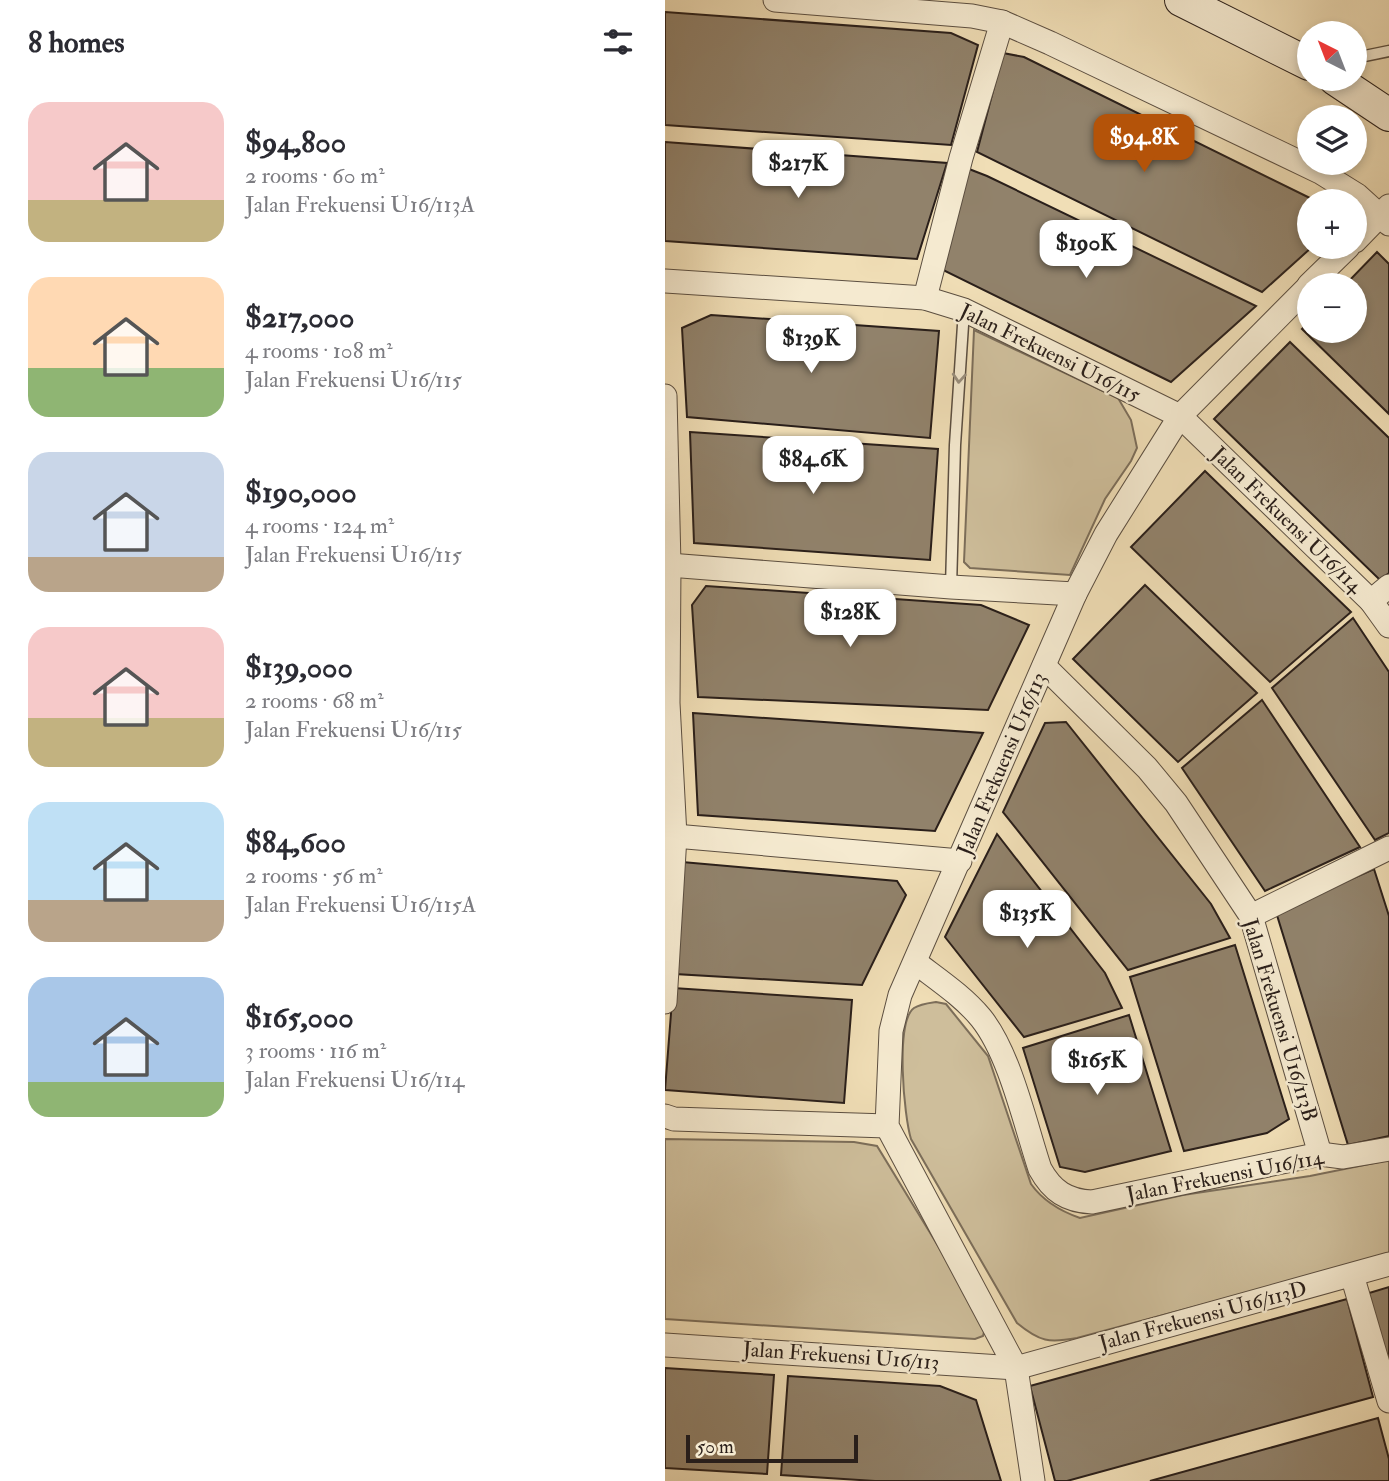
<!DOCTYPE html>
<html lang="en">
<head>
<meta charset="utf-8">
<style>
	:root { --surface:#fff; --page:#f2f2f3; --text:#2b2b33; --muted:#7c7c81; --accent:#b45309 }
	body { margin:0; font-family:"IM FELL Double Pica",serif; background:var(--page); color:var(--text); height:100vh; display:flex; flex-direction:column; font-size:26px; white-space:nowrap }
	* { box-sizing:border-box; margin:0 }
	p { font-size:23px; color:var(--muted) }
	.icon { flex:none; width:38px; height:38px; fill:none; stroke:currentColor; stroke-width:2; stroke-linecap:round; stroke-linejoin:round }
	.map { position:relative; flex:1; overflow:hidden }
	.drawer { display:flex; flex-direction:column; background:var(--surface); width:665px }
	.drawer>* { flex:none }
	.needle { width:46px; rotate:318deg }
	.fabs { position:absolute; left:632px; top:21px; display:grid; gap:14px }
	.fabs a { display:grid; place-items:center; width:70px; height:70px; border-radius:50%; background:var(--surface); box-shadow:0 4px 10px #0003; font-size:35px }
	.scale { position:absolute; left:21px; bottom:18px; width:172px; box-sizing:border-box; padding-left:7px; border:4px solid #2a1f1a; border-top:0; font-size:19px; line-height:24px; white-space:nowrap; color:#2a1f1a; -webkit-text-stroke:5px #f5ead0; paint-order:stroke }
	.price { position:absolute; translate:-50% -60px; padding:0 16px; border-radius:14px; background:#fff; color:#222; font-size:23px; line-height:46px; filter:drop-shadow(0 2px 4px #0008) }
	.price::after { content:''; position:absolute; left:50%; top:42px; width:21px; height:16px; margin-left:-10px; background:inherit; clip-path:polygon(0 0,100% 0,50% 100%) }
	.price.current { background:var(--accent); color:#fff }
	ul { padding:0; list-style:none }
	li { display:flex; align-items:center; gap:21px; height:175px; padding:0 28px }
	li span { display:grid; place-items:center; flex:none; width:196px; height:140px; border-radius:21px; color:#555 }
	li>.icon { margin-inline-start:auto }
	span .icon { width:84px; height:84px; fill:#fffc; stroke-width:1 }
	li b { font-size:30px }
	h2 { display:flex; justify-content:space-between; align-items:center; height:84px; padding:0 28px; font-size:30px }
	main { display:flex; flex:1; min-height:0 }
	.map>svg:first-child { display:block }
</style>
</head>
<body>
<main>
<section class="drawer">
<h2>8 homes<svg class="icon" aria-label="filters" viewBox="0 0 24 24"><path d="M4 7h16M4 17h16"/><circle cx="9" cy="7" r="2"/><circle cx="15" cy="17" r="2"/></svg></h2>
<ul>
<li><span style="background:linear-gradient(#f6c9c9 70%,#c2b280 0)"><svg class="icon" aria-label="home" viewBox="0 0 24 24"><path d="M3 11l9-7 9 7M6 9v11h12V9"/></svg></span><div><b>$94,800</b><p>2 rooms · 60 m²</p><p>Jalan Frekuensi U16/113A</p></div></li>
<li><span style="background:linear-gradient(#ffd9b3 65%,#8fb573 0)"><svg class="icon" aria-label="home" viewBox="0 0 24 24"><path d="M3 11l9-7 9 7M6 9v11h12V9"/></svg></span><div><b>$217,000</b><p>4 rooms · 108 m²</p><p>Jalan Frekuensi U16/115</p></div></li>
<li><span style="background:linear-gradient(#c9d6e8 75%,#b9a48a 0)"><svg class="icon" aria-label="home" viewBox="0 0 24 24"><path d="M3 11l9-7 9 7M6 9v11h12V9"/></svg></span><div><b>$190,000</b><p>4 rooms · 124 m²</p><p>Jalan Frekuensi U16/115</p></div></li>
<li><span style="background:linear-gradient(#f6c9c9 65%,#c2b280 0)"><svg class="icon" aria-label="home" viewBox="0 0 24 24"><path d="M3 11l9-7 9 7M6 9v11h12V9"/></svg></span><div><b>$139,000</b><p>2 rooms · 68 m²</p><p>Jalan Frekuensi U16/115</p></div></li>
<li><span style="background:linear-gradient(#bfe0f5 70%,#b9a48a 0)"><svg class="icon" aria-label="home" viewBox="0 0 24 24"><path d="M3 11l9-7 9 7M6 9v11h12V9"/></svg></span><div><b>$84,600</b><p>2 rooms · 56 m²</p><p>Jalan Frekuensi U16/115A</p></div></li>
<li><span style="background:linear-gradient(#a9c7e8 75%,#8fb573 0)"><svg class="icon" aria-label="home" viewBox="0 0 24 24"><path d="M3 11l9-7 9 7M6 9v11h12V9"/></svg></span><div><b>$165,000</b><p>3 rooms · 116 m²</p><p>Jalan Frekuensi U16/114</p></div></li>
</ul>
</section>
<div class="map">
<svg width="724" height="1481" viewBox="0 0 724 1481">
	<rect width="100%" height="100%" fill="#f0deb6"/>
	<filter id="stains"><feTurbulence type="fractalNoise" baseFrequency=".00286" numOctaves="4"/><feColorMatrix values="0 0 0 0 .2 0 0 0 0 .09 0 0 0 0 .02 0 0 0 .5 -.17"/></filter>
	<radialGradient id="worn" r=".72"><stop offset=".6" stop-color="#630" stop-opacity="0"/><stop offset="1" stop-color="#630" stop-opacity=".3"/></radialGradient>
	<g fill="#cebe9b" stroke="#7c6e5a" stroke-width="2">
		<polygon points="309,330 453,398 466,420 472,448 466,461 440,499 405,575 305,568 299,562"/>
		<path d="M271,1002L281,1004L323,1056L366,1184C378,1201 395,1211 415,1218L518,1195L645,1176L724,1160V1255L412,1338C384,1343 375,1342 352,1323L246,1139C239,1117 230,1022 249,1008C255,1004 264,1003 271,1002Z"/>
		<polygon points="0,1139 189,1142 212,1146 308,1303 320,1328 318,1336 310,1339 0,1319"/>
	</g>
	<g fill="#91826b" stroke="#2a1f1a" stroke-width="2">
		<polygon points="0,12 286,33 313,45 286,145 0,125"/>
		<polygon points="338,53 359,57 651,201 644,201 644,247 647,247 597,292 312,152"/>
		<polygon points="0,142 282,163 252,259 0,241"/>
		<polygon points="304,169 322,176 591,306 506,382 276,269"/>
		<polygon points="712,252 724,264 724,414 637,329 644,322 644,331 690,331 690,285 680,285"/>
		<polygon points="46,315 274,331 265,438 22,417 17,328"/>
		<polygon points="625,342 724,438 724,573 715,580 549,419"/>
		<polygon points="25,432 273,449 265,560 29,543"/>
		<polygon points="540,471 686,612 605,682 466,547"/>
		<polygon points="480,585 592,693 513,762 408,659"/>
		<polygon points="41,586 316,605 364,625 323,710 33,697 27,605"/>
		<polygon points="688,618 724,672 724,833 710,840 607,688"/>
		<polygon points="597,700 695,847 600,891 517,768"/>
		<polygon points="28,713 318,733 270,831 33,815"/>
		<polygon points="401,722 546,904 565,938 463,970 338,812 380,723"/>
		<polygon points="332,834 440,973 457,1008 359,1037 280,937"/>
		<polygon points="17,862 232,881 241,895 197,985 10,974"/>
		<polygon points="709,869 724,916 724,1136 683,1145 611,912"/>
		<polygon points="570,945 624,1119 602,1133 519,1151 465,977"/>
		<polygon points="8,988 187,1000 179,1103 0,1090"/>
		<polygon points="464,1015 506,1151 420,1172 395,1167 358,1048"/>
		<polygon points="724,1287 724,1380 701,1294"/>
		<polygon points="682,1299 708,1397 402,1481 390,1481 365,1386"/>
		<polygon points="0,1368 109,1375 102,1474 0,1468"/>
		<polygon points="123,1376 275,1386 311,1400 336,1481 210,1481 116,1475"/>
		<polygon points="713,1418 724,1459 724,1481 485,1481"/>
	</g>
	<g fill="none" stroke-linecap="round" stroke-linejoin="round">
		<defs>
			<g id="lane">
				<polyline points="690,58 724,51"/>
				<polyline points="286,587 290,445 299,310"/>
			</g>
			<g id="street">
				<polyline points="110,0 307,16 337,22 385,43 655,172 692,195 724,224"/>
				<polyline points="690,241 724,206"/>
				<polyline points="0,281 260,298 299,310 515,416 706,601 724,626"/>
				<polyline points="644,285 683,247"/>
				<polyline points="260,298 296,158 337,22"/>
				<polyline points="0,396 4,565 3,703 10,836 0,1002"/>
				<polyline points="4,565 286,587 410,594"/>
				<polyline points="706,601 724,586"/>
				<polyline points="379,666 482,768 511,803 586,916 655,1154"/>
				<polyline points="10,836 295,861"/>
				<polyline points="586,916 724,848"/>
				<path d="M250,962C272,979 298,996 316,1018C345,1054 360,1124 375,1169C387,1191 402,1201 427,1202L655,1154L678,1157L724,1149"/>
				<polyline points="0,1116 9,1119 222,1126"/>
				<polyline points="687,1275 724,1401"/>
				<polyline points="0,1345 351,1368 724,1264"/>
				<polyline points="368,1481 351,1368 222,1126 226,1031 235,995 410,594 441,534 515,416 644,286"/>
			</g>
			<g id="secondary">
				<polyline points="516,0 644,64"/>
				<polyline points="670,79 724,115"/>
			</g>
		</defs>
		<use href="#lane" stroke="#5c4f41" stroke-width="13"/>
		<use href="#street" stroke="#5c4f41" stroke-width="25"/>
		<use href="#secondary" stroke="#2a1f1a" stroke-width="34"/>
		<use href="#lane" stroke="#f5ead0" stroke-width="10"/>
		<use href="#street" stroke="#f5ead0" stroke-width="23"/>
		<use href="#secondary" stroke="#f5ead0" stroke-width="32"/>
	</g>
	<defs><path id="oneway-chevron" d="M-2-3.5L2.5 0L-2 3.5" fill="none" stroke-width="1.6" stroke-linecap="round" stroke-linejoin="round" transform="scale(1.75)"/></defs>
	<use stroke="#9a8f7e" href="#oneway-chevron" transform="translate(294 378) rotate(94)"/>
	<g text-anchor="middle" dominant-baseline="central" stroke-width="5" stroke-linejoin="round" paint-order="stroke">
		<g font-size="21" fill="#2a1f1a" stroke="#f5ead0">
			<text transform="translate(385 353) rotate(26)">Jalan Frekuensi U16/115</text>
			<text transform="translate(622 520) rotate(44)">Jalan Frekuensi U16/114</text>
			<text transform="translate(337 764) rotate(-67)">Jalan Frekuensi U16/113</text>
			<text transform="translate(615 1020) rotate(73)">Jalan Frekuensi U16/113B</text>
			<text transform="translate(560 1176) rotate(-11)">Jalan Frekuensi U16/114</text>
			<text transform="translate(538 1316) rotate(-15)">Jalan Frekuensi U16/113D</text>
			<text transform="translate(176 1356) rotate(4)">Jalan Frekuensi U16/113</text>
		</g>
	</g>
	<rect width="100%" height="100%" filter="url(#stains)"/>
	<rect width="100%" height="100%" fill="url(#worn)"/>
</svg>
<div class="fabs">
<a><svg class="needle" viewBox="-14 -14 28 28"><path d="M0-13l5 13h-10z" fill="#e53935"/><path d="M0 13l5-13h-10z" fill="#7c7c81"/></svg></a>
<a><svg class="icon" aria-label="layers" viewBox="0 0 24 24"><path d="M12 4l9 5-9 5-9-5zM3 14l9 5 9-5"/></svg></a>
<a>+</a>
<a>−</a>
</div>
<div class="scale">50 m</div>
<b class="price current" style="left:479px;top:174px">$94.8K</b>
<b class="price" style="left:133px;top:200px">$217K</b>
<b class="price" style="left:421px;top:280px">$190K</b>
<b class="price" style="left:146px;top:375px">$139K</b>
<b class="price" style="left:148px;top:496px">$84.6K</b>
<b class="price" style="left:185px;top:649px">$128K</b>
<b class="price" style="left:362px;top:950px">$135K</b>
<b class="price" style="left:432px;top:1097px">$165K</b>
</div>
</main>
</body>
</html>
